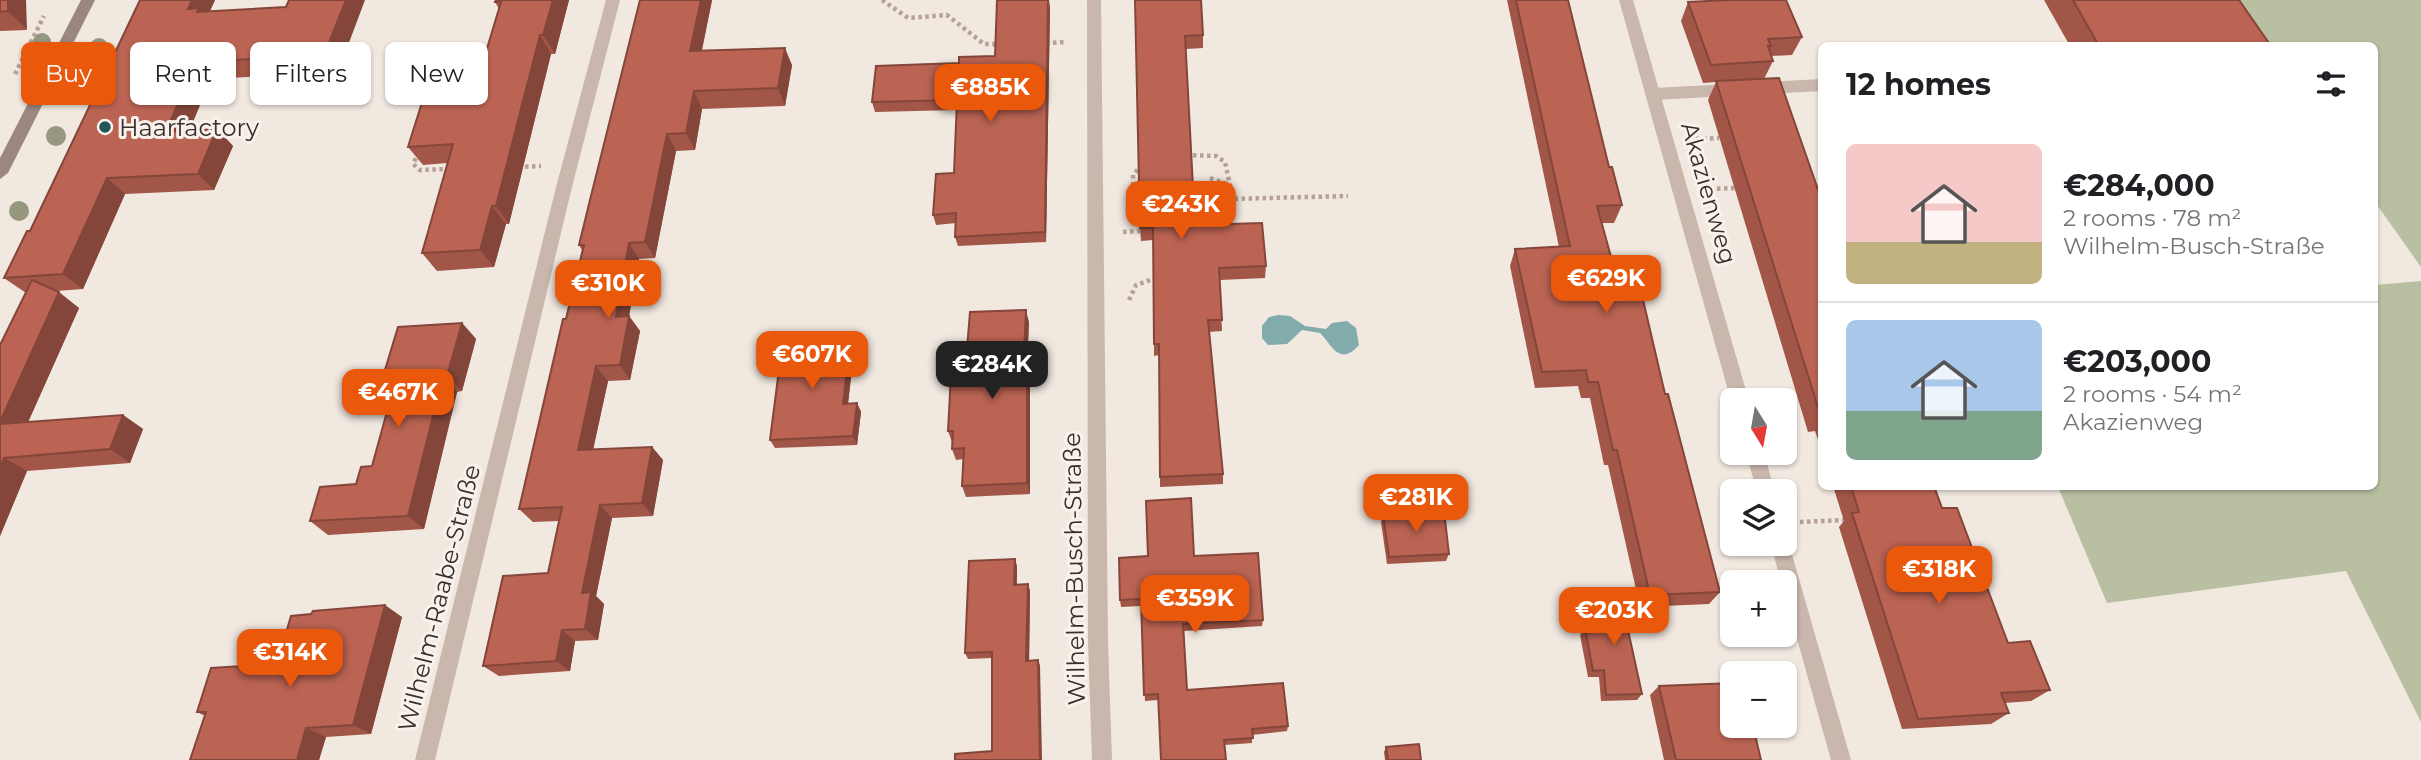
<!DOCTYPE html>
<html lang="en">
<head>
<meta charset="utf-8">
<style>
	:root { --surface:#fff; --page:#f2f2f2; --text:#202124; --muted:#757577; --line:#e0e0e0; --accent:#ea580c }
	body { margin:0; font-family:Montserrat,sans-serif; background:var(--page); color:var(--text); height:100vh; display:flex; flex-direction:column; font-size:26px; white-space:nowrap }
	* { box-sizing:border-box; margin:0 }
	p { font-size:23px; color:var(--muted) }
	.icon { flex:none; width:38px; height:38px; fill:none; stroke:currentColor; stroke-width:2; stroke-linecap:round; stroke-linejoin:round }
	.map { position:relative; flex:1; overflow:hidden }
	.drawer { position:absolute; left:1818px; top:42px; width:560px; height:448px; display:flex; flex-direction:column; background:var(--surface); border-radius:10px; box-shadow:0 2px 5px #0004 }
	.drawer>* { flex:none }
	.guide { position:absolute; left:21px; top:42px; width:665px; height:63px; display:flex; gap:14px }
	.needle { width:46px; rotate:169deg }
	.controls { position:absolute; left:1720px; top:388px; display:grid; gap:14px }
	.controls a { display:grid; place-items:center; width:77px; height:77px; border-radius:10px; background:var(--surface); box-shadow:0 2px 5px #0004; font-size:35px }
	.price { position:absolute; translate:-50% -60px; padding:0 16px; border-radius:14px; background:var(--accent); color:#fff; font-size:23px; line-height:46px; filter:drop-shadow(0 2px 4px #0008) }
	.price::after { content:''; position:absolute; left:50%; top:42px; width:21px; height:16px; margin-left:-10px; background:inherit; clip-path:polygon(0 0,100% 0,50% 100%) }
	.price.on { background:#222; color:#fff }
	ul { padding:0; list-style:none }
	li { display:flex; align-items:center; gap:21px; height:175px; padding:0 28px }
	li+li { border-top:2px solid var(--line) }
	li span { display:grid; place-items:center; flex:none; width:196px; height:140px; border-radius:10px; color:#555 }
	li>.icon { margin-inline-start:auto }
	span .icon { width:84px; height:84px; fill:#fffc; stroke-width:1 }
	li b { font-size:30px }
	h2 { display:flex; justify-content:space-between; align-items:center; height:84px; padding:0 28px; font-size:30px }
	.tag { padding:0 24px; border-radius:10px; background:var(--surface); box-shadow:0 2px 5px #0004; font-size:24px; line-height:63px }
	.tag.on { background:var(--accent); color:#fff }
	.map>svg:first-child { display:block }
</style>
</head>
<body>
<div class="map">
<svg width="2421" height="760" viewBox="0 0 2421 760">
	<rect width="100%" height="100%" fill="#f1e8e0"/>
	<g fill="#b8c0a1">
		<polygon points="2232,0 2421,0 2421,267 2375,202 2375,46 2264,45"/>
		<polygon points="2421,281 2421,722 2346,571 2107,603 2058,487 2375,486 2375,285"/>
	</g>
	<path fill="#81acab" d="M1279,315L1290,316L1305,326L1326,329L1332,323L1347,321L1356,328L1359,345C1339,368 1331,343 1320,333L1302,330L1287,344L1268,345L1262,338V326L1269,317Z"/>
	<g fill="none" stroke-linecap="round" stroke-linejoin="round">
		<g stroke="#b5a197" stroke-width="4.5" stroke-dasharray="3.5 3.5" stroke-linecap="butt">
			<polyline points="882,0 908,18 947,15 984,44 999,44"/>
			<polyline points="1046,43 1065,42"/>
			<polyline points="15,74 44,16"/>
			<polyline points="1696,139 1719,138"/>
			<polyline points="419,152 413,164 420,170 450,169"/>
			<polyline points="1186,155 1216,156 1225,162 1230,185 1229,199 1348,196"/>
			<polyline points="518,167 541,166"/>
			<polyline points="1210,178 1230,185"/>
			<polyline points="1710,189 1735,188"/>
			<polyline points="1127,212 1133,201 1133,175 1141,166"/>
			<polyline points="1123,232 1141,231"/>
			<polyline points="1129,300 1136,285 1156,278"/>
			<polyline points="1800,522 1844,520"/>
		</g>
		<polygon fill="#c9b7ad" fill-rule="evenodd" points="1822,79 1822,91 1654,100 1646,94 1654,88"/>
		<g fill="#c9b7ad" fill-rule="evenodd">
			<polygon points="606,0 620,0 572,187 435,760 415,760 556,187"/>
			<polygon points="1087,0 1101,0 1108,641 1112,760 1092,760 1088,641"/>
			<polygon points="1619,0 1633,0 1749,401 1732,401 1732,404 1731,401"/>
			<polygon points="1746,453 1764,453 1775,492 1757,492"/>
			<polygon points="1785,537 1789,544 1851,760 1831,760 1785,596 1785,583 1781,583 1771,544 1785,544"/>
		</g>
		<polygon fill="#9c877e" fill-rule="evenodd" points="81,0 95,0 8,173 0,179 0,158"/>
	</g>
	<g fill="#95977f">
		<circle cx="42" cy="42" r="9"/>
		<circle cx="99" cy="47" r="9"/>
		<circle cx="56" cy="136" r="10"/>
		<circle cx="19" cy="211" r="10"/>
	</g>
	<g fill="#a25647">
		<polygon points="0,0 27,30 0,31"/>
		<polygon points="140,0 215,0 210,11 286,7 338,72 211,79 189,131 217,129 233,146 214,190 125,194 83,289 56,291 79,308 28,422 123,415 143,429 130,463 27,471 0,536 0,345 26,293 4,278 30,231"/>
		<polygon points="569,0 555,54 551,54 509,224 506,224 494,267 437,271 422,253 447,163 423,165 408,147 479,75 499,9 495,2"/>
		<polygon points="640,0 712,0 702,50 792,65 785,106 702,109 695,150 676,151 655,258 639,259 629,316 640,331 630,380 608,381 593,449 652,447 663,460 653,516 612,518 596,596 604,604 598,640 575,641 570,671 499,676 483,666 548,573 559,521 533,522 519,509 582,250 579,245"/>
		<polygon points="1135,0 1203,35 1203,48 1186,49 1195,225 1266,266 1265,278 1220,280 1222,331 1209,332 1223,474 1223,484 1160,487 1159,355 1154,356 1154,344 1153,240 1141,241 1140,228"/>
		<polygon points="1507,0 1568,0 1609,167 1622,205 1614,223 1602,223 1616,275 1665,394 1720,592 1709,604 1640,607 1608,465 1604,465 1590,398 1581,398 1578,386 1535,388 1510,266 1515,249 1559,247"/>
		<polygon points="1713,0 1786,0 1802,37 1792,55 1771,56 1773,61 1764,79 1822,201 1822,451 1815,431 1808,432 1708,100 1716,82 1703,83 1681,21 1688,2 1713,1"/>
		<polygon points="2044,0 2239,0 2271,46 2070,46"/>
		<polygon points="1050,7 1046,242 958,246 955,237 956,223 936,225 933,215 954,173 957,110 875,112 872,102 959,63 995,56"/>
		<polygon points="1029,322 1027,371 1030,383 1030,494 966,497 962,486 963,459 956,460 952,449 952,442 948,431 965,373"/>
		<polygon points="462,323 476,339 462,391 457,392 424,529 328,535 310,521 356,484 372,466 393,390 382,380"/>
		<polygon points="854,351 848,404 857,403 861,412 857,445 775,448 770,440"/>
		<polygon points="1833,486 1934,486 1942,508 2008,643 2050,690 2031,701 2005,703 2009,713 1991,724 1902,729 1839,527 1844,521"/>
		<polygon points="1383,515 1449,554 1446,561 1387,564 1381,522"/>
		<polygon points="1194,556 1263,620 1262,626 1184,631 1187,690 1288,726 1287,731 1252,735 1252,743 1224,745 1158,700 1145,701 1141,606 1121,607 1120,600"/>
		<polygon points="1017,566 1017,584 1028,584 1030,591 1029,661 1038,660 1040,666 992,751 992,658 968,659 965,653"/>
		<polygon points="1598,592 1642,694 1637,700 1601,701 1599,677 1588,677 1580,635 1585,628 1596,628 1594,599"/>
		<polygon points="402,617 371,734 326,737 319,760 190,760 205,716 197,712 277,664"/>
		<polygon points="1659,686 1761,760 1664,760 1650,695"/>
		<polygon points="1386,747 1421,760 1385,760 1384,752"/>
	</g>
	<g fill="#84463a">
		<polygon points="8,0 26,0 27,30 8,11"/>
		<polygon points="192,0 215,0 207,17 188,9"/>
		<polygon points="346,0 365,0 338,72 324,55"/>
		<polygon points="553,0 569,0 555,54 543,35"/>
		<polygon points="701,0 712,0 698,69 690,51"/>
		<polygon points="1049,0 1050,7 1046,242 1045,232"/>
		<polygon points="540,35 551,54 509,224 496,206"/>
		<polygon points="785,48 792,65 785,106 778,88"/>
		<polygon points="195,62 211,79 182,148 166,132"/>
		<polygon points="694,91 702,109 695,150 686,133"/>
		<polygon points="217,129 233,146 214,190 198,174"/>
		<polygon points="667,134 676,151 655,258 645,242"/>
		<polygon points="107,178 125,194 83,289 63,274"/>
		<polygon points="492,206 506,224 494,267 480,250"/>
		<polygon points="629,243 639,259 629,316 640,331 630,380 620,365 616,317"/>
		<polygon points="59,292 79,308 21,438 0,424 0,422"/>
		<polygon points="1026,310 1029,322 1026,383 1023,371"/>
		<polygon points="462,323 476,339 462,391 447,376"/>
		<polygon points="850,343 854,351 847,412 843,404"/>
		<polygon points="596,366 608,381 590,464 578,450"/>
		<polygon points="1027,371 1030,383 1030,494 1027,483"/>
		<polygon points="443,376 457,392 424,529 408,516"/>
		<polygon points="857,403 861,412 857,445 853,436"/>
		<polygon points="123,415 143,429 130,463 110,449"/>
		<polygon points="652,447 663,460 653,516 642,503"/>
		<polygon points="4,458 27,471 0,536 0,468"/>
		<polygon points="600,505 612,518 596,596 604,604 598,640 585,629 582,593"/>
		<polygon points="1015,559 1017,566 1016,592 1014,585"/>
		<polygon points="1028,584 1030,591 1029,667 1026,661"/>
		<polygon points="385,605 402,617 371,734 353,725"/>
		<polygon points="562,630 575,641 570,671 556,661"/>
		<polygon points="1038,660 1040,666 1042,760 1040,760"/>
		<polygon points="306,728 326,737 319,760 297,760"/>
	</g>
	<g fill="#bc6453" stroke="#84463a" stroke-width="2">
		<polygon points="0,0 8,0 8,11 0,12"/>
		<polygon points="140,0 192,0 188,9 199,8 197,12 286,7 289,0 346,0 324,55 195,62 166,132 217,129 198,174 107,178 63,274 4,278 27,231 30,231"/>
		<polygon points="496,0 553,0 543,35 540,35 496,206 492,206 480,250 422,253 453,144 408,147 430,77 479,75 501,2 495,2"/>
		<polygon points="640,0 701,0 690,51 785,48 778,88 694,91 686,133 667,134 645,242 629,243 616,317 629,316 620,365 596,366 578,450 652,447 642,503 600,505 582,593 591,592 585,629 562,630 556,661 483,666 503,576 548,573 562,507 519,509 563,319 566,319 584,245 579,245 590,200"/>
		<polygon points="997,0 1048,0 1045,232 955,237 956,213 933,215 936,174 954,173 957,100 872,102 876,66 959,63 959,57 995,56"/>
		<polygon points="1135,0 1201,0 1203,35 1185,36 1195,225 1262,223 1266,266 1219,268 1222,320 1208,320 1223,474 1160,477 1159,344 1154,344 1153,228 1140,228"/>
		<polygon points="1516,0 1568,0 1609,167 1612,167 1622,205 1597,206 1616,275 1637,274 1665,394 1668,394 1720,592 1650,595 1617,450 1613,450 1598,382 1588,382 1586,370 1542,372 1515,249 1570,246"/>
		<polygon points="1728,0 1786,0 1802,37 1768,39 1771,46 1768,46 1773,61 1711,65 1688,2"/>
		<polygon points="2073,0 2239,0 2271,46 2099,46"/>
		<polygon points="1779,78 1822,201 1822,417 1821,417 1716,81"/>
		<polygon points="32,280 59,292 0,422 0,345"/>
		<polygon points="1026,310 1023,371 1027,371 1027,483 962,486 964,448 952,449 953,431 948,431 951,374 965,373 970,312"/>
		<polygon points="462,323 447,376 443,376 408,516 310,521 320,487 356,484 361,467 372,466 396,379 382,380 398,327"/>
		<polygon points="783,338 850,343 843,404 857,403 853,436 770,440"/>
		<polygon points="123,415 110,449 4,458 0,468 0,424"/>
		<polygon points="1851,486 1934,486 1942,508 1957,508 2008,643 2030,641 2050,690 2001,693 2009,713 1918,719 1852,513 1859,512"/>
		<polygon points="1191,498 1194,556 1258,553 1263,620 1183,624 1187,690 1283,683 1288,726 1252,729 1253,738 1224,740 1226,760 1161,760 1158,694 1144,695 1141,599 1120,600 1119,558 1148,556 1146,501"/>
		<polygon points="1444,511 1449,554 1389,557 1383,515"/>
		<polygon points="1015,559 1014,585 1028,584 1026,661 1038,660 1040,760 955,760 955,754 992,751 992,652 965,653 969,561"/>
		<polygon points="1619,589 1642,694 1606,695 1604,670 1593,671 1585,628 1601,627 1598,592"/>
		<polygon points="385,605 353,725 306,728 297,760 190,760 206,712 197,712 211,668 277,664 291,616 311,614 313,611"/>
		<polygon points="1732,683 1732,726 1753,726 1761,760 1676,760 1659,686"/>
		<polygon points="1419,744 1421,760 1388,760 1386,747"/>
	</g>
	<circle fill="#235655" stroke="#f9f2ec" stroke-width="2.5" cx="105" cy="127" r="7"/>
	<g text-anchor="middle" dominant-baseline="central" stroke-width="6" stroke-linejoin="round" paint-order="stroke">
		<g font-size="24" fill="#382e2b" stroke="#f9f2ec" text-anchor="start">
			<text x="119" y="127">Haarfactory</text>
		</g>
		<g font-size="24" fill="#382e2b" stroke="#f9f2ec">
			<text transform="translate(1709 193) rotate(74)">Akazienweg</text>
			<text transform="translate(1074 569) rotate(-91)">Wilhelm-Busch-Straße</text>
			<text transform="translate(439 598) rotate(-76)">Wilhelm-Raabe-Straße</text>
		</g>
	</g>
</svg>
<div class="controls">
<a><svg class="needle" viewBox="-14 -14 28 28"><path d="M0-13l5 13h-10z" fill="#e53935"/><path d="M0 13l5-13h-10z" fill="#757577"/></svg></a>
<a><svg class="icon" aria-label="layers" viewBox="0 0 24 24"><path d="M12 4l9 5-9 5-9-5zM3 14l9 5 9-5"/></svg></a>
<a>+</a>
<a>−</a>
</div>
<b class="price" style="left:990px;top:124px">€885K</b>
<b class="price" style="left:1181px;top:241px">€243K</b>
<b class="price" style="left:1606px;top:315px">€629K</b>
<b class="price" style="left:608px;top:320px">€310K</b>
<b class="price" style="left:812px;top:391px">€607K</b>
<b class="price on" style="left:992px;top:401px">€284K</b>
<b class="price" style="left:398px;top:429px">€467K</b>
<b class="price" style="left:1416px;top:534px">€281K</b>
<b class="price" style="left:1939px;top:606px">€318K</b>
<b class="price" style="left:1195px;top:635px">€359K</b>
<b class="price" style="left:1614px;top:647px">€203K</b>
<b class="price" style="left:290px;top:689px">€314K</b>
<div class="guide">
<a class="tag on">Buy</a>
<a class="tag">Rent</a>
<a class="tag">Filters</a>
<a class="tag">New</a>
</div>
<section class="drawer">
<h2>12 homes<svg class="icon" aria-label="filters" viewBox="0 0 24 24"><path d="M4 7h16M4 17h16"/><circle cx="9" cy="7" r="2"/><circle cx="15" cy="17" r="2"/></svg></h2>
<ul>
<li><span style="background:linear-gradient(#f6c9c9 70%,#c2b280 0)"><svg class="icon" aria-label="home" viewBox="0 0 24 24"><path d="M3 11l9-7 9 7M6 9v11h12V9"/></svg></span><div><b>€284,000</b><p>2 rooms · 78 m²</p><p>Wilhelm-Busch-Straße</p></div></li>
<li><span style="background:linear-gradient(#a9c7e8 65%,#7fa58c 0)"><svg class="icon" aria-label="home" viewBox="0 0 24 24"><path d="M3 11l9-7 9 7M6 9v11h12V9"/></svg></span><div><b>€203,000</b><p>2 rooms · 54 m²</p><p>Akazienweg</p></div></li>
</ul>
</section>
</div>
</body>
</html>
